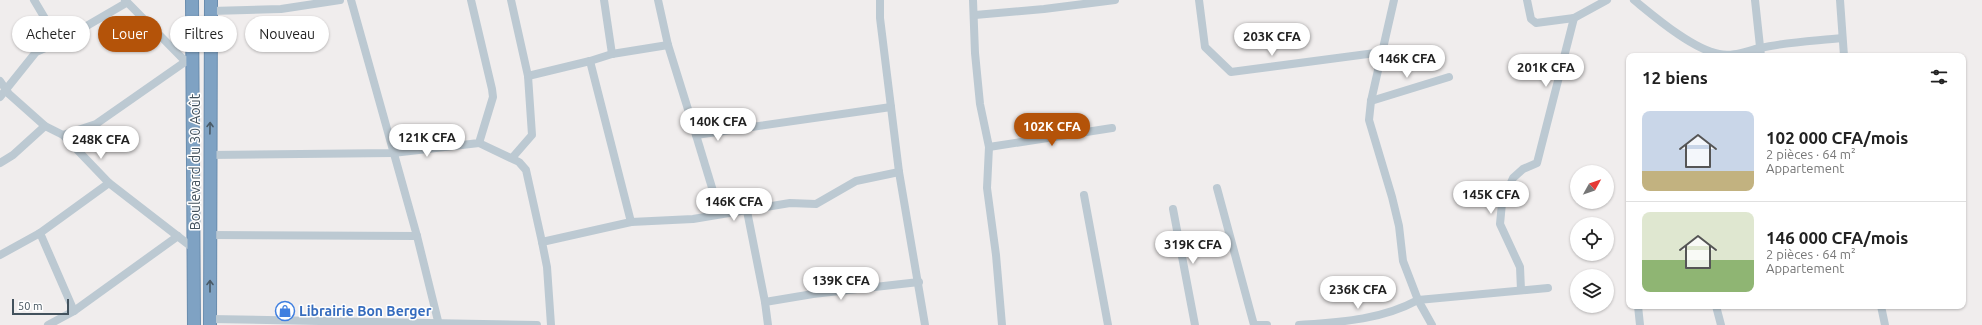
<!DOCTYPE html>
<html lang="fr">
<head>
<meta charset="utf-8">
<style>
	:root { --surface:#fff; --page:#f2f2f2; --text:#222; --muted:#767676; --line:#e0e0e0; --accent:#b45309 }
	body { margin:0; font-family:Ubuntu,sans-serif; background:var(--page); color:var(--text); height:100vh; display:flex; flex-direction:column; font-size:15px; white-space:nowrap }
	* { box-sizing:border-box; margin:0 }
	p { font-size:13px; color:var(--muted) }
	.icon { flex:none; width:22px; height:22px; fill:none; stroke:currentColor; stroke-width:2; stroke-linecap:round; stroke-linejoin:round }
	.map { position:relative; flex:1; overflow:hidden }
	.panel { position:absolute; left:1626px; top:53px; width:340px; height:256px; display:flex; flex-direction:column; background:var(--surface); border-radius:8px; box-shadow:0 1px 3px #0004 }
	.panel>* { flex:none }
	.banner { position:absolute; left:12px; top:16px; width:380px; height:36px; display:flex; gap:8px }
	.needle { width:26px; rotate:50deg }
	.buttons { position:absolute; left:1570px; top:165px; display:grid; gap:8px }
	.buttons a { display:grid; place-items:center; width:44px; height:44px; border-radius:50%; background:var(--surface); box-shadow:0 1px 3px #0004; font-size:20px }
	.scale { position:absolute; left:12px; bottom:10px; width:57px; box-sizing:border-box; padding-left:4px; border:2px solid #43525d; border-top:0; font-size:11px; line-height:14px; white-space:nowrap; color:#43525d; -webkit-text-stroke:3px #fff; paint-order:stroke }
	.price { position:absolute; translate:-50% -34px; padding:0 9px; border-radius:14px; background:#fff; color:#222; font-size:13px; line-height:26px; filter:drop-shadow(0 1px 2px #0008) }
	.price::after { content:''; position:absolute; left:50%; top:24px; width:12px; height:9px; margin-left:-6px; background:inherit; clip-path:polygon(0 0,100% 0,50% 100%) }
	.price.current { background:var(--accent); color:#fff }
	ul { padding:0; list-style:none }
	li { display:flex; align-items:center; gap:12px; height:100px; padding:0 16px }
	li+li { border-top:1px solid var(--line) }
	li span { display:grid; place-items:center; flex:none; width:112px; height:80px; border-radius:8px; color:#555 }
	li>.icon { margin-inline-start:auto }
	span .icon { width:48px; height:48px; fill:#fffc; stroke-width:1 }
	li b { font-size:17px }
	h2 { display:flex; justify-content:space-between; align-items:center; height:48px; padding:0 16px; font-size:17px }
	.chip { padding:0 14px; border-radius:18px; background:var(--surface); box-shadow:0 1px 3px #0004; font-size:14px; line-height:36px }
	.chip.current { background:var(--accent); color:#fff }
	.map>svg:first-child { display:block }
</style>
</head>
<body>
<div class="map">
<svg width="1982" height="325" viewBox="0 0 1982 325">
	<rect width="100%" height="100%" fill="#f0eded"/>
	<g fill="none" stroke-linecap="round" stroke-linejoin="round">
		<defs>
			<g id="highway">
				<polyline points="192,0 194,325"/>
				<polyline points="210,325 211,0"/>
			</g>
		</defs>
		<use href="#highway" stroke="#6a8dae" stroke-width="14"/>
		<g stroke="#bcc9d2" stroke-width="8">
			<polyline points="34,0 59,42"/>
			<polyline points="125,0 186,62"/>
			<polyline points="351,0 417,236 439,325"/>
			<polyline points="511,0 528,76 590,61 612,54 668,45"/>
			<polyline points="604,0 612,54"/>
			<polyline points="658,0 668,45 696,135 891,107"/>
			<polyline points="880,0 880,18 899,172 925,325"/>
			<polyline points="973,0 975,53 980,104 989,147 987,188 996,255 1002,325"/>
			<polyline points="1199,0 1205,47 1231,72 1383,52"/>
			<polyline points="1394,0 1371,101 1369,120 1392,197 1399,226 1403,261 1418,300 1432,325"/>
			<polyline points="1527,0 1531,19 1536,23 1574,18 1607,0"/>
			<path d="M1634,0C1655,17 1692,49 1719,54C1733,57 1746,51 1760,48C1787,42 1815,41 1842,38"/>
			<polyline points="1755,0 1761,56"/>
			<polyline points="1840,0 1844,56"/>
			<polyline points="211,11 281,9 340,0"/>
			<polyline points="975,15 1044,9 1115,0"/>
			<polyline points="590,61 631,222"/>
			<polyline points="0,81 9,94 45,126 63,135 109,183 193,248"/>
			<polyline points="0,97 36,52 59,42 126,3"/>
			<polyline points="1371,101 1449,77"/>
			<polyline points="63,135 96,124 192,57"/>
			<polyline points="696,135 720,214"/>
			<polyline points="479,143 519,162 526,170 542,242"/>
			<polyline points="989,147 1112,128"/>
			<polyline points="209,155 393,153 479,143 493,97 492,89 471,0"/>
			<polyline points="512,158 532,135 528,76"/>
			<polyline points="0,163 13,155 45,126"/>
			<polyline points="1217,188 1254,325"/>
			<polyline points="1084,195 1108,325"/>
			<polyline points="1173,209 1195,325"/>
			<polyline points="747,211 765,302"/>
			<polyline points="40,233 74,311"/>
			<polyline points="210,235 417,236"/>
			<polyline points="0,255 40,233 109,183"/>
			<polyline points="1521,290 1520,267 1500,224 1502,203 1513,178 1523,169 1537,163 1574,18"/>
			<polyline points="1638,306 1640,325"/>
			<polyline points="1716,306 1721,325"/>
			<polyline points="1881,306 1885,325"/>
			<polyline points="210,319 537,325"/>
			<polyline points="48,325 74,311 178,236"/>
			<polyline points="551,325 547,267 542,242 631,222 693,219 790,203 816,204 856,181 899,172"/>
			<polyline points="768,325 765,302 813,294 919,282"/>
			<polyline points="1255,325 1267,325"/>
			<path d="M1299,325C1341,322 1381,320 1418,300L1548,288"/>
		</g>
		<use href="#highway" stroke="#7fa2c3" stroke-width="12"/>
	</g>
	<defs><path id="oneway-shaft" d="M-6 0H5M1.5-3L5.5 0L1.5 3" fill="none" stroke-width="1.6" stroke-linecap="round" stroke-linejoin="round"/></defs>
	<g stroke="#495a67">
		<use href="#oneway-shaft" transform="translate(210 128) rotate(-89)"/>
		<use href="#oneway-shaft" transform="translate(210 286) rotate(-90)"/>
	</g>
	<defs>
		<symbol id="shop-ring" viewBox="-11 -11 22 22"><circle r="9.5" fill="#fff" stroke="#3f7fe0" stroke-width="1.5"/><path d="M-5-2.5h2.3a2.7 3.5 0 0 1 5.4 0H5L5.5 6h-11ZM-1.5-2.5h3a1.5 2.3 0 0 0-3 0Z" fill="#3f7fe0"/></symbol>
	</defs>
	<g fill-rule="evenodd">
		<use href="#shop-ring" x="274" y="300" width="22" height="22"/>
	</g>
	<g text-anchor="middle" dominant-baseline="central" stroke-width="3" stroke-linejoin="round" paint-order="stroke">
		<g font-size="14" fill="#43525d" stroke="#fff">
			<text transform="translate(195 162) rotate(-90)">Boulevard du 30 Août</text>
		</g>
		<g font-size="14" font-weight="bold" fill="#366cbe" stroke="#fff" text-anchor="start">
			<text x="299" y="311">Librairie Bon Berger</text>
		</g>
	</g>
</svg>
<div class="buttons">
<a><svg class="needle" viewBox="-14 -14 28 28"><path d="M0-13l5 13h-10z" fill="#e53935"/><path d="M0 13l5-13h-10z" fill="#767676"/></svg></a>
<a><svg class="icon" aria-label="locate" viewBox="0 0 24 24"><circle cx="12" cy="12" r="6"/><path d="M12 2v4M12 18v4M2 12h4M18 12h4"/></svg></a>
<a><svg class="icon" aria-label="layers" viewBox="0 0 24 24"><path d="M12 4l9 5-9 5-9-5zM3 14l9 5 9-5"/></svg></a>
</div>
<div class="scale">50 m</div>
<b class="price" style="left:1272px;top:57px">203K CFA</b>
<b class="price" style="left:1407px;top:79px">146K CFA</b>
<b class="price" style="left:1546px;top:88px">201K CFA</b>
<b class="price" style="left:718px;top:142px">140K CFA</b>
<b class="price current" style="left:1052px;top:147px">102K CFA</b>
<b class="price" style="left:427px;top:158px">121K CFA</b>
<b class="price" style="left:101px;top:160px">248K CFA</b>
<b class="price" style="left:1491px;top:215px">145K CFA</b>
<b class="price" style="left:734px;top:222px">146K CFA</b>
<b class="price" style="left:1193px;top:265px">319K CFA</b>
<b class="price" style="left:841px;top:301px">139K CFA</b>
<b class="price" style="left:1358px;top:310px">236K CFA</b>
<div class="banner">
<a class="chip">Acheter</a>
<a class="chip current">Louer</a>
<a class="chip">Filtres</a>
<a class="chip">Nouveau</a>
</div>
<section class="panel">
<h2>12 biens<svg class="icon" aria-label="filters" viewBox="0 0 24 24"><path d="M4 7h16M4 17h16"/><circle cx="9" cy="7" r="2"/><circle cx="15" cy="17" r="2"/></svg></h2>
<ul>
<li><span style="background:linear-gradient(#c9d6e8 75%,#c2b280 0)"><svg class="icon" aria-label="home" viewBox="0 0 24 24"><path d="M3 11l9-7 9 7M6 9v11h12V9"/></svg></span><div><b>102 000 CFA/mois</b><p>2 pièces · 64 m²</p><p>Appartement</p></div></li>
<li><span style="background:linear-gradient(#dfe7d0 60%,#8fb573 0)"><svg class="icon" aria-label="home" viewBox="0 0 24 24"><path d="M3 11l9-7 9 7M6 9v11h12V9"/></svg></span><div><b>146 000 CFA/mois</b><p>2 pièces · 64 m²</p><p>Appartement</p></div></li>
</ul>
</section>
</div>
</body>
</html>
